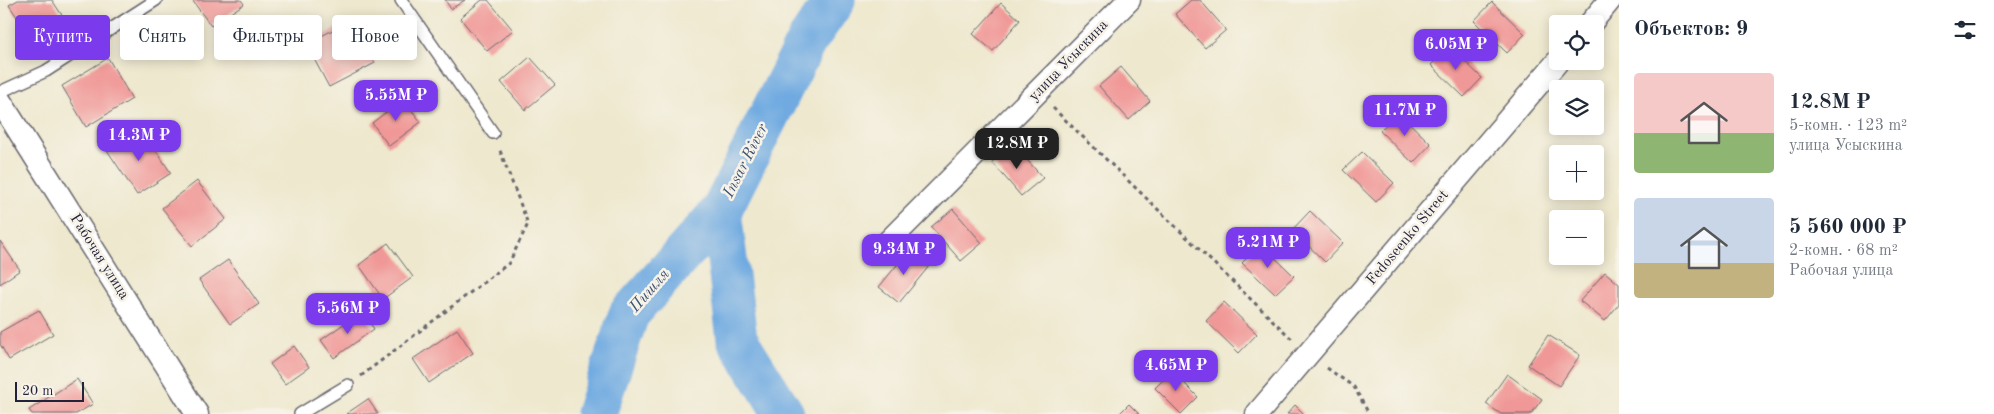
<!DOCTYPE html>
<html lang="ru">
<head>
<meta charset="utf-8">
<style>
	:root { --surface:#fff; --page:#f6f6f7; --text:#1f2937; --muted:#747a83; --accent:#7c3aed }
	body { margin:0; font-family:"Old Standard TT",serif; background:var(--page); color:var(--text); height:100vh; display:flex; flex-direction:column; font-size:19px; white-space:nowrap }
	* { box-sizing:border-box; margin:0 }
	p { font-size:16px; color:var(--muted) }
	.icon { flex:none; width:28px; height:28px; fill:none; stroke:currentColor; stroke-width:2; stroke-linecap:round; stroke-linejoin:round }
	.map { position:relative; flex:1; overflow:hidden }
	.sheet { display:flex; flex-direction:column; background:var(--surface); width:375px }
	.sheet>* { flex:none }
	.top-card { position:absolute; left:15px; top:15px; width:475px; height:45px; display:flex; gap:10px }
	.buttons { position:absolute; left:1549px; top:15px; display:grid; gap:10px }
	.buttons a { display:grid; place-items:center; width:55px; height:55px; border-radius:5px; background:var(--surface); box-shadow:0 2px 12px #0003; font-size:25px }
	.scale { position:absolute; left:15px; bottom:12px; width:69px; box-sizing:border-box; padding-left:5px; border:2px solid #22223b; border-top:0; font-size:14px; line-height:18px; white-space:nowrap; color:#22223b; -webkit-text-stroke:4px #f7f3e8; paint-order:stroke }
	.price { position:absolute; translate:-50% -42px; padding:0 11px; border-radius:10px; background:var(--accent); color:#fff; font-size:16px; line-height:32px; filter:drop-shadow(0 1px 2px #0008) }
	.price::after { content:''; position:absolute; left:50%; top:30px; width:15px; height:11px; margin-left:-8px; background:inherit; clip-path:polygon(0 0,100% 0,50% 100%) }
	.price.selected { background:#222; color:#fff }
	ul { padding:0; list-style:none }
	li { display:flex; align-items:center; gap:15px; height:125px; padding:0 15px }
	li span { display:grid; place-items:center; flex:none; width:140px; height:100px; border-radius:5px; color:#555 }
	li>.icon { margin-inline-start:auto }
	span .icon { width:60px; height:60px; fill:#fffc; stroke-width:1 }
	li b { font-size:21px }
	h2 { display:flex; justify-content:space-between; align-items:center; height:60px; padding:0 15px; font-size:21px }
	.chip { padding:0 18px; border-radius:5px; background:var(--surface); box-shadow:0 2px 12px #0003; font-size:18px; line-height:45px }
	.chip.selected { background:var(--accent); color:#fff }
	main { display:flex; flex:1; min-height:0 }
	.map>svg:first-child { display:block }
</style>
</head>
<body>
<main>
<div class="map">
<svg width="1619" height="414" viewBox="0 0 1619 414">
	<rect width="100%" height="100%" fill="#f7f3e8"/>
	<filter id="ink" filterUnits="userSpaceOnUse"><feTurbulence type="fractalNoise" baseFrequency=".02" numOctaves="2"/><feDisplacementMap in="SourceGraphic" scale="10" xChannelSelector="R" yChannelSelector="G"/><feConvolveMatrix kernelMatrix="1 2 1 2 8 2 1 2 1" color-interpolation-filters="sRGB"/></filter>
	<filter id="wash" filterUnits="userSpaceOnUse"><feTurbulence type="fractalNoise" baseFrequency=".0096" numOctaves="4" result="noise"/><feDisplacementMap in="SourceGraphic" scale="20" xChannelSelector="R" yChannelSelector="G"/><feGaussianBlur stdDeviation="1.12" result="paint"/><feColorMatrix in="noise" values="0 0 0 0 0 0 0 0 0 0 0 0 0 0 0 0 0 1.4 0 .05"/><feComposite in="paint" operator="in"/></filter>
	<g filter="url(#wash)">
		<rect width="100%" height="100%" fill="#eee8ce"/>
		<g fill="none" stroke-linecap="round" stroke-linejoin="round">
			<g stroke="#70aae1" stroke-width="41">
				<polyline points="596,414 629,314 721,211"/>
				<polyline points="784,414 737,339 721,211 806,42 835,0"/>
			</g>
		</g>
		<g id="blocks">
			<g fill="#f09897">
				<polygon points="18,0 52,0 69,26 37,47 9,5"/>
				<polygon points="192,0 241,0 244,4 211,26"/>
				<polygon points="445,0 465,0 451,9"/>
				<polygon points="482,0 488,0 513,30 487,51 460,18"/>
				<polygon points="1191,0 1200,0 1226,30 1205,48 1175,14"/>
				<polygon points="1492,2 1525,34 1507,53 1474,21"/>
				<polygon points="1001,3 1020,20 993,51 973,34"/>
				<polygon points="352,20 375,63 329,87 306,44"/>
				<polygon points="1449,46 1482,78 1464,97 1431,65"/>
				<polygon points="530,57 555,85 525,110 501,82"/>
				<polygon points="108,58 132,99 86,127 62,86"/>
				<polygon points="1121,67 1150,101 1129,120 1099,86"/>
				<polygon points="403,99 421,122 389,146 372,123"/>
				<polygon points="1398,112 1431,144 1413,163 1380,131"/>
				<polygon points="141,128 171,173 137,195 107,150"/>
				<polygon points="1013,144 1043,178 1021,196 992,162"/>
				<polygon points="1362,152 1394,183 1376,202 1343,170"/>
				<polygon points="197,181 226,219 192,246 162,208"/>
				<polygon points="953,209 982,243 961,261 931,227"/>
				<polygon points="1310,211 1343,243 1325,262 1292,230"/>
				<polygon points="0,241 20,270 0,284"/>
				<polygon points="388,243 413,277 383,299 359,265"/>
				<polygon points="1261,244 1294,276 1275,294 1242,263"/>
				<polygon points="910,249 930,265 899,303 879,287"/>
				<polygon points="228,260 259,304 230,324 199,280"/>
				<polygon points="1605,272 1619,284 1619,304 1605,321 1580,301"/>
				<polygon points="1224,302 1257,334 1239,353 1206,321"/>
				<polygon points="39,310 53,334 9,360 0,344 0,332"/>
				<polygon points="362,311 374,329 334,358 321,340"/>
				<polygon points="457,329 473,353 429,383 413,359"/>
				<polygon points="1548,335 1580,355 1559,386 1528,365"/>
				<polygon points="294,346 309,367 285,384 270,364"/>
				<polygon points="1172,371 1198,397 1181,414 1155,388"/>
				<polygon points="1507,374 1542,399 1531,414 1501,414 1486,404"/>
				<polygon points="77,379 93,404 76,414 32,414 29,410"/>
				<polygon points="368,399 378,414 346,414"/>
				<polygon points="1129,404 1139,414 1119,414"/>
				<polygon points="1295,405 1304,414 1287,414"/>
			</g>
		</g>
	</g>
	<g filter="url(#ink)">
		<use href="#blocks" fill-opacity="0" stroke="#69676e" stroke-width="1"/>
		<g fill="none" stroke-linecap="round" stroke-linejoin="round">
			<defs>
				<g id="lane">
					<polyline points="401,0 493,133"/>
					<polyline points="0,92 46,71 156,0"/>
					<polyline points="300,414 348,385"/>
				</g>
				<g id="street">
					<polyline points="1590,24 1610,0"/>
					<polyline points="0,101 197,414"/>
					<polyline points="881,249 1129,0"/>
					<polyline points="1257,414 1558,61"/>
				</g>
			</defs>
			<use href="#lane" stroke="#69676e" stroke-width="14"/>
			<use href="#street" stroke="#69676e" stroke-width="25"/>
			<g stroke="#69676e" stroke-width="3" stroke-dasharray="4 4" stroke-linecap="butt">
				<polyline points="1053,108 1293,340"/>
				<polyline points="1327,368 1354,387 1369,414"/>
				<polyline points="361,376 509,263 528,224 499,148"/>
			</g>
			<use href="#lane" stroke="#fff" stroke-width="11"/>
			<use href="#street" stroke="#fff" stroke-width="22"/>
		</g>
	</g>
	<g text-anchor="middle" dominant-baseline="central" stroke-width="5" stroke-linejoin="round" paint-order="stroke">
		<g font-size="15" fill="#22223b" stroke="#f7f3e8">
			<text transform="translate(1069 61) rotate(-46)">улица Усыскина</text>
			<text transform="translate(1408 238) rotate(-50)">Fedoseenko Street</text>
			<text transform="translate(99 257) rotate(58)">Рабочая улица</text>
		</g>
		<g font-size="16" font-style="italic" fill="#3d5275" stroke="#f7f3e8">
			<text transform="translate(746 161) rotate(-63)">Insar River</text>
			<text transform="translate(650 291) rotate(-49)">Пишля</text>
		</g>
	</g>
</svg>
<div class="buttons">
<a><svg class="icon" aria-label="locate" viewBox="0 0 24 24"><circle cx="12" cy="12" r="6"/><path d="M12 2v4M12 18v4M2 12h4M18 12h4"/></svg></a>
<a><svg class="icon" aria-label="layers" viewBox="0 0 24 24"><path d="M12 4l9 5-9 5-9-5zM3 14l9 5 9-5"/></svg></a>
<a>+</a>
<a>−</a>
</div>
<div class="scale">20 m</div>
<b class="price" style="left:1456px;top:71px">6.05M ₽</b>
<b class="price" style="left:396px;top:122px">5.55M ₽</b>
<b class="price" style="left:1405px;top:137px">11.7M ₽</b>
<b class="price" style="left:139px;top:162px">14.3M ₽</b>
<b class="price selected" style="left:1017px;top:170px">12.8M ₽</b>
<b class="price" style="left:1268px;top:269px">5.21M ₽</b>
<b class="price" style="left:904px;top:276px">9.34M ₽</b>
<b class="price" style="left:348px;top:335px">5.56M ₽</b>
<b class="price" style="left:1176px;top:392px">4.65M ₽</b>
<div class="top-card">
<a class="chip selected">Купить</a>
<a class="chip">Снять</a>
<a class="chip">Фильтры</a>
<a class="chip">Новое</a>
</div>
</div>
<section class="sheet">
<h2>Объектов: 9<svg class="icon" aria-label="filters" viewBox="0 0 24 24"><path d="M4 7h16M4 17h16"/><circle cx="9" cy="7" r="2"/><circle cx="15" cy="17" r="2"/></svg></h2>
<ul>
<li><span style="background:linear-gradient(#f6c9c9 60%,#8fb573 0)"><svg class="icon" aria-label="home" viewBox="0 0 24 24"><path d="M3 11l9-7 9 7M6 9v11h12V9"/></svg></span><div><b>12.8M ₽</b><p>5-комн. · 123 m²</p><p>улица Усыскина</p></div></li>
<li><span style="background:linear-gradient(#c9d6e8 65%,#c2b280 0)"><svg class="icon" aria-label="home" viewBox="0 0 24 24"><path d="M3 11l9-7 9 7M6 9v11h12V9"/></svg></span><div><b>5 560 000 ₽</b><p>2-комн. · 68 m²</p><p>Рабочая улица</p></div></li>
</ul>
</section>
</main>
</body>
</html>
